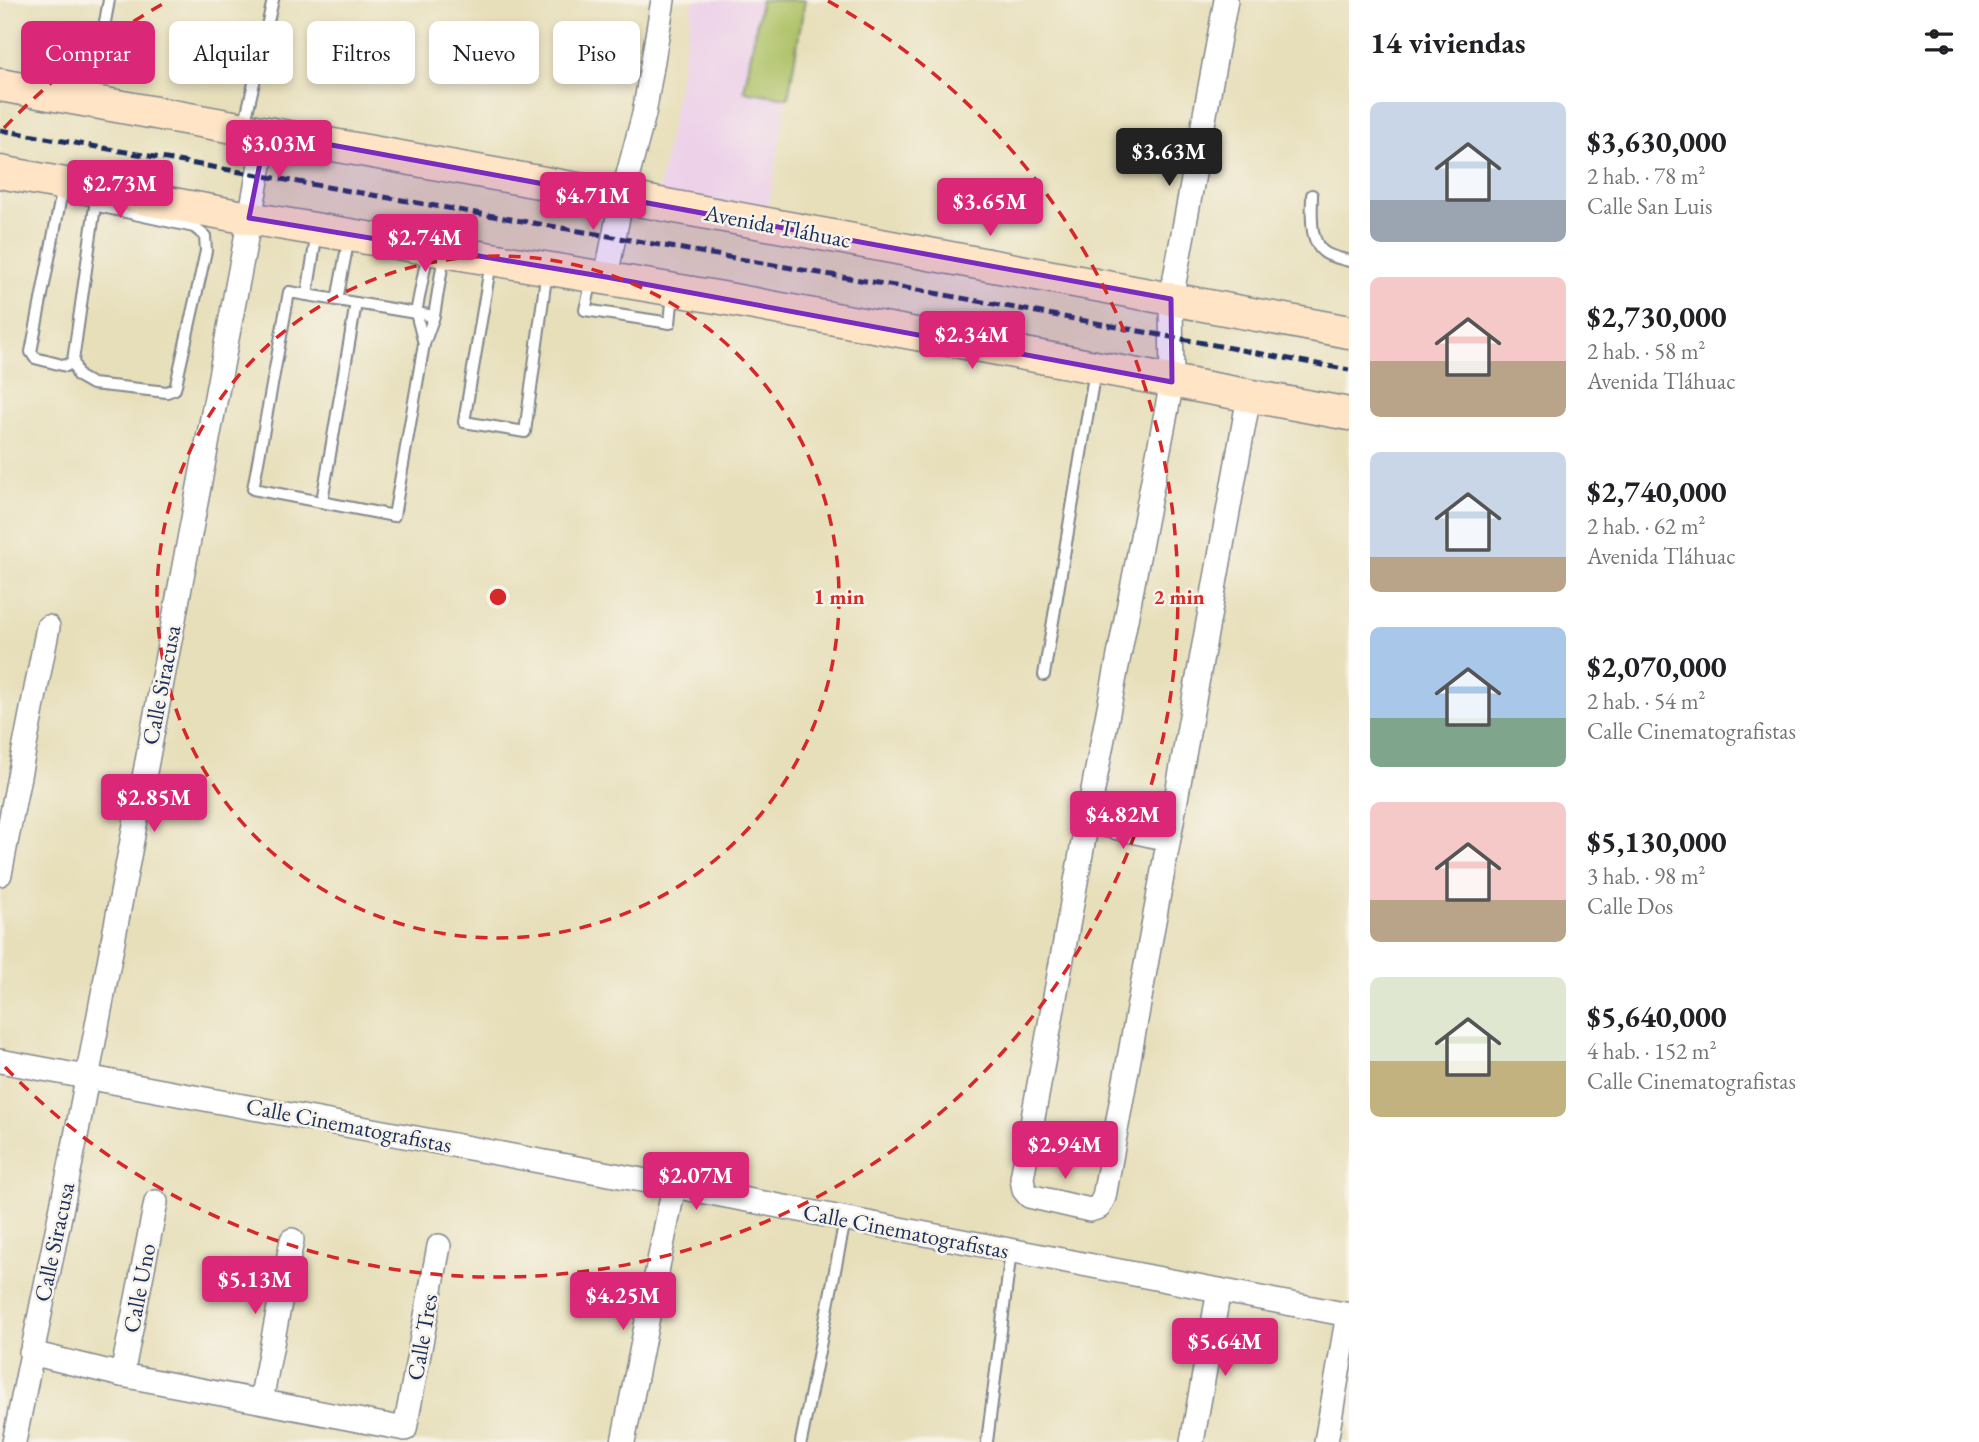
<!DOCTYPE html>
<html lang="es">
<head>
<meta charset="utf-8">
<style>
	:root { --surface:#fff; --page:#f2f2f2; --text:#202124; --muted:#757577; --accent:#db2777 }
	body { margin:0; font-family:"EB Garamond",serif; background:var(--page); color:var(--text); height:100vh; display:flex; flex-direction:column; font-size:26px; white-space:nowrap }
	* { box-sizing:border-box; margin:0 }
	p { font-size:23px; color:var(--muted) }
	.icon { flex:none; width:38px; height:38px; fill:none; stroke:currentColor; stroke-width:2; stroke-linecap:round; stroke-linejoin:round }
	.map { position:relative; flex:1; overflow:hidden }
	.details { display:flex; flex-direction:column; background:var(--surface); width:630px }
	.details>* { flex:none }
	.hud { position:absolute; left:21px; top:21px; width:665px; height:63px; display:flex; gap:14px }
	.price { position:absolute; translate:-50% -60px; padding:0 16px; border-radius:7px; background:var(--accent); color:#fff; font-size:23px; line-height:46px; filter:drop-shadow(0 2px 4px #0008) }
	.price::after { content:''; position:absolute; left:50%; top:42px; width:21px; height:16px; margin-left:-10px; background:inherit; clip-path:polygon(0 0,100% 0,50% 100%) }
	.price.current { background:#222; color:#fff }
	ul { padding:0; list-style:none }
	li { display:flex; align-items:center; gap:21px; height:175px; padding:0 21px }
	li span { display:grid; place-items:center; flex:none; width:196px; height:140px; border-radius:10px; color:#555 }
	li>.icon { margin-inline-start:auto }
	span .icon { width:84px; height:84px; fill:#fffc; stroke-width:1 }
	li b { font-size:30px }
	h2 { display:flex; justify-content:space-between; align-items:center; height:84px; padding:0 21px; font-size:30px }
	.pill { padding:0 24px; border-radius:10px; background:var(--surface); box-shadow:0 4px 10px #0003; font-size:24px; line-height:63px }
	.pill.current { background:var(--accent); color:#fff }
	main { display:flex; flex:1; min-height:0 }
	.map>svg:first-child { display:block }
</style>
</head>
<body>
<main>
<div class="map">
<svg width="1349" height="1442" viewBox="0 0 1349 1442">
	<rect width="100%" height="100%" fill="#f7f3e8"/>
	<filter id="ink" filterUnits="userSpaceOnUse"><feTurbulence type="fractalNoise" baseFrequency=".0143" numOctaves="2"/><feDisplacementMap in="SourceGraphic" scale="14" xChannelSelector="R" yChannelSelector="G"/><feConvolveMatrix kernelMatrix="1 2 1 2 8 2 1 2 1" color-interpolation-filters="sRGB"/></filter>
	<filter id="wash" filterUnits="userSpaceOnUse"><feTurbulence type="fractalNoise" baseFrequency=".00686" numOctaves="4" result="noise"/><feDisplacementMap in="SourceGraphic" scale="28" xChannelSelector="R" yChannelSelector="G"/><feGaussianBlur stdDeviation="1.57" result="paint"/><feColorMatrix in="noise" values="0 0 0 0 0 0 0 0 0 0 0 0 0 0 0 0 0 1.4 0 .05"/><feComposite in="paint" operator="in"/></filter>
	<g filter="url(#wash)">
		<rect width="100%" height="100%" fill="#e7dfba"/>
		<polygon fill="#edd1e9" points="694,0 804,0 767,215 658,196"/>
		<polygon fill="#adc165" stroke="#647862" stroke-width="2" points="761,0 805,0 788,98 744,91"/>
	</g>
	<g filter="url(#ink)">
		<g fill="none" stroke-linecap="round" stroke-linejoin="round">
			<defs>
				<g id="lane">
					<polyline points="91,98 109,0"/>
					<polyline points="244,126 273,0"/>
					<polyline points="63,186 31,352 35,358 66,366 73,361 97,192"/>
					<path d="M1312,195C1312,212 1308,244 1327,254C1333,257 1342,259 1349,261"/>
					<polyline points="491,262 464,422 525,432 547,270"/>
					<polyline points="592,280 585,310 670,323 673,293"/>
					<polyline points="307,295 317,232"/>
					<polyline points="337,300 349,237"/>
					<polyline points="434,316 289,292 253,489 394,516 424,344 434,316 444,255"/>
					<polyline points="424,344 416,313 428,251"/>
					<polyline points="73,361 78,376 92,384 167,392 175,389 206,251 205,236 194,227 98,206"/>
					<polyline points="322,501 356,303"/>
					<polyline points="1044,675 1095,370"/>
					<polyline points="801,1442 845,1220"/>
					<polyline points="987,1442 1011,1251"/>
				</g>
				<g id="street">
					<polyline points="1226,0 1171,299 1172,382 1087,821 1022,1178 1024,1190 1029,1196 1090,1210 1099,1207 1104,1197 1249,396"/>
					<polyline points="606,277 622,197 644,114 663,0"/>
					<polyline points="1087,821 1168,839"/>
					<polyline points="0,874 48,627"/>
					<polyline points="0,1061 674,1186 1349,1315"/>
					<polyline points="31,1353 122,1375 405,1429 439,1246"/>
					<polyline points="122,1375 156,1202"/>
					<polyline points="261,1401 292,1240"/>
					<polyline points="14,1442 74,1147 266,133"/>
					<polyline points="623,1442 674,1186"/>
					<polyline points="1192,1442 1219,1290"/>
					<polyline points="1326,1442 1348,1314"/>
				</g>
				<g id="secondary">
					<polyline points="0,85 622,197 1349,332"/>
					<polyline points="0,172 249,218 722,298 1349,414"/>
				</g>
			</defs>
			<use href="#lane" stroke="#81878c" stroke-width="14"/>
			<use href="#street" stroke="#81878c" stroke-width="26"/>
			<use href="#secondary" stroke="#81878c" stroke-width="35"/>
			<use href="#lane" stroke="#fff" stroke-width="10"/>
			<use href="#street" stroke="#fff" stroke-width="23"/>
			<use href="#secondary" stroke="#ffe4c6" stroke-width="32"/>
			<polyline stroke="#1b2f5e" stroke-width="5" stroke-dasharray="10 5" stroke-linecap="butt" points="0,130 929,292 1349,370"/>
		</g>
	</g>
	<path fill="#7b2cbf" fill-opacity="0.2" stroke="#7b2cbf" stroke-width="5" stroke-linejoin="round" d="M266,133L1171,299L1172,382L606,277L249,218Z"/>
	<g fill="none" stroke="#d62828" stroke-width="3.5" stroke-dasharray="12 9">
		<circle cx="498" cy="597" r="341"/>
		<path d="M4 128A681 681 0 0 1 168 1M828 1A681 681 0 1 1 4 1066"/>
	</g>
	<g text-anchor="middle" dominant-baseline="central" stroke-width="5" stroke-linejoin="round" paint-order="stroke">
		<g font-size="23" fill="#1b2f5e" stroke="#f7f3e8">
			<text transform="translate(778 226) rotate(11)">Avenida Tláhuac</text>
			<text transform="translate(161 685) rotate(-79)">Calle Siracusa</text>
			<text transform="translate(349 1125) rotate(11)">Calle Cinematografistas</text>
			<text transform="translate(906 1231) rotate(11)">Calle Cinematografistas</text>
			<text transform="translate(54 1242) rotate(-78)">Calle Siracusa</text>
			<text transform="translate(139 1288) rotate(-79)">Calle Uno</text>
			<text transform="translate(422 1337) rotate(-80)">Calle Tres</text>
		</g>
	</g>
	<circle cx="498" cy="597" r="10" fill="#d62828" stroke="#f7f3e8" stroke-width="3.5"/>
	<g font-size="21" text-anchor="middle" font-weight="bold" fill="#d62828" stroke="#f7f3e8" stroke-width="5" stroke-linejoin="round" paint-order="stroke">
		<text x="839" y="604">1 min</text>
		<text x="1179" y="604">2 min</text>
	</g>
</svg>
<b class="price" style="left:279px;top:180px">$3.03M</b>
<b class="price current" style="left:1169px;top:188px">$3.63M</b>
<b class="price" style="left:120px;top:220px">$2.73M</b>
<b class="price" style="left:593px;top:232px">$4.71M</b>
<b class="price" style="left:990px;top:238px">$3.65M</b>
<b class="price" style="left:425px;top:274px">$2.74M</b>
<b class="price" style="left:972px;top:371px">$2.34M</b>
<b class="price" style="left:154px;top:834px">$2.85M</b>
<b class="price" style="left:1123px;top:851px">$4.82M</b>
<b class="price" style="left:1065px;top:1181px">$2.94M</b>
<b class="price" style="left:696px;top:1212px">$2.07M</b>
<b class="price" style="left:255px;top:1316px">$5.13M</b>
<b class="price" style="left:623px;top:1332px">$4.25M</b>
<b class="price" style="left:1225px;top:1378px">$5.64M</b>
<div class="hud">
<a class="pill current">Comprar</a>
<a class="pill">Alquilar</a>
<a class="pill">Filtros</a>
<a class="pill">Nuevo</a>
<a class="pill">Piso</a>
</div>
</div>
<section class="details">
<h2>14 viviendas<svg class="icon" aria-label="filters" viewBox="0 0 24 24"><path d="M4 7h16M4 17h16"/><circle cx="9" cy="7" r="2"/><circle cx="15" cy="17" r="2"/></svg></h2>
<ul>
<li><span style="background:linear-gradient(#c9d6e8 70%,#9aa5b1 0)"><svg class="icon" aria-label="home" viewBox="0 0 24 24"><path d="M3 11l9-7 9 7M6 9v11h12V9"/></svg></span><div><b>$3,630,000</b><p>2 hab. · 78 m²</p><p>Calle San Luis</p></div></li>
<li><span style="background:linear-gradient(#f6c9c9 60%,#b9a48a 0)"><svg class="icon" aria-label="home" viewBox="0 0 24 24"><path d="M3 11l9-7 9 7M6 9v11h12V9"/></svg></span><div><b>$2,730,000</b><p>2 hab. · 58 m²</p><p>Avenida Tláhuac</p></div></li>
<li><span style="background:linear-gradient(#c9d6e8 75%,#b9a48a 0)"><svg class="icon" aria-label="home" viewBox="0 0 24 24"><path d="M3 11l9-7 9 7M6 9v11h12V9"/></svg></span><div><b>$2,740,000</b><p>2 hab. · 62 m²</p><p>Avenida Tláhuac</p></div></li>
<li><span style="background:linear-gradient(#a9c7e8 65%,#7fa58c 0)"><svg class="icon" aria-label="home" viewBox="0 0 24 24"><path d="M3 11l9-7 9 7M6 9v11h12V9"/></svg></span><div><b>$2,070,000</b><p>2 hab. · 54 m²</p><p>Calle Cinematografistas</p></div></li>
<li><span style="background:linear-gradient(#f6c9c9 70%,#b9a48a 0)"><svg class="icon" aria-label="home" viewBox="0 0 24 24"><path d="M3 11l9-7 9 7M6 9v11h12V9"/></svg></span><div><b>$5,130,000</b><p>3 hab. · 98 m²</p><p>Calle Dos</p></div></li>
<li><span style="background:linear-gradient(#dfe7d0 60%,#c2b280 0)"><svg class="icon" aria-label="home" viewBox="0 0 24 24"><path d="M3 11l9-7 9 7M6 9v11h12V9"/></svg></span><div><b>$5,640,000</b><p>4 hab. · 152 m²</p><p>Calle Cinematografistas</p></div></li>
</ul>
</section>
</main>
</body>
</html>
